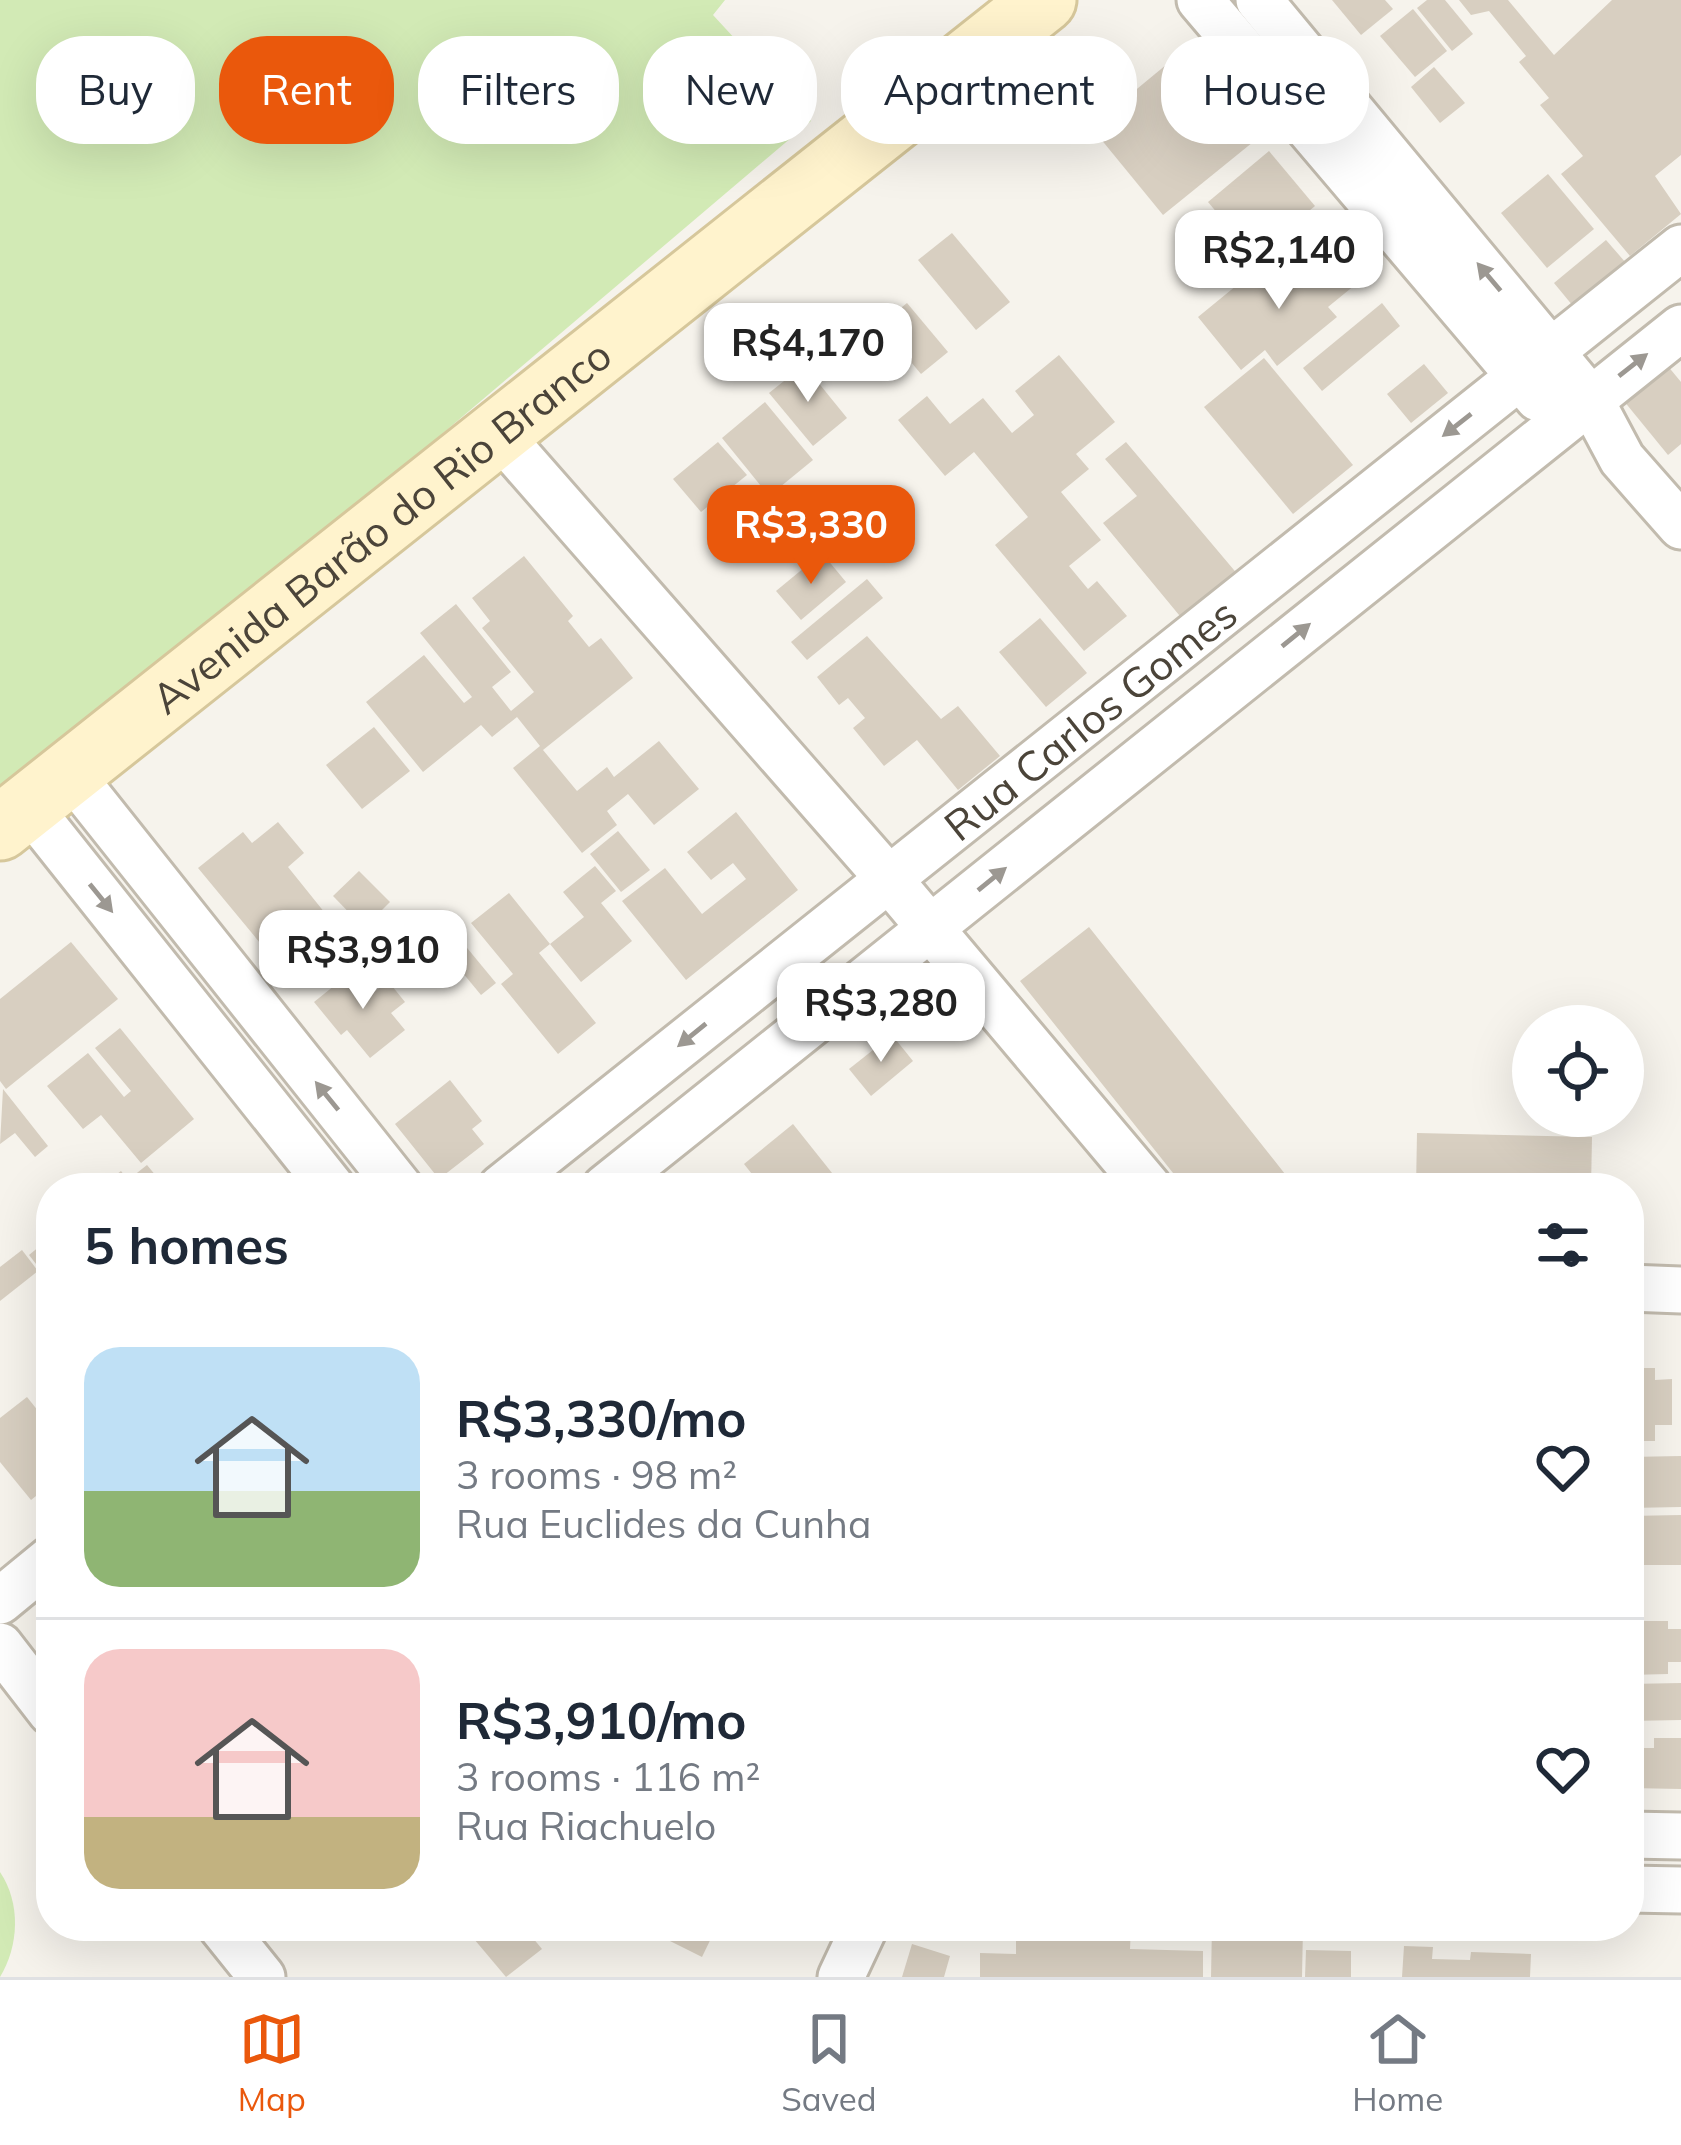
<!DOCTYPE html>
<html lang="en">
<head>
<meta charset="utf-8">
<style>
	:root { --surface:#fff; --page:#f6f6f7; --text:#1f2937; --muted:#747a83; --line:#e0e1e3; --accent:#ea580c }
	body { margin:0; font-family:Mulish,sans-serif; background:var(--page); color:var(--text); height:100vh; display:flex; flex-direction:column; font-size:45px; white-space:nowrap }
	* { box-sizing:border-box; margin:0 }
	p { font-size:39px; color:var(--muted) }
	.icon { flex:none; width:66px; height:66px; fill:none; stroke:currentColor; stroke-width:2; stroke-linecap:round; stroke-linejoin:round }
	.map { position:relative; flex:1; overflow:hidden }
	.panel { position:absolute; left:36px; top:1173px; width:1608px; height:768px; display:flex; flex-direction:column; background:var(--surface); border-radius:48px; box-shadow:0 12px 48px #0002 }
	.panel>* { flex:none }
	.banner { position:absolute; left:36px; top:36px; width:1611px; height:108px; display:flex; gap:24px }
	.controls { position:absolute; left:1512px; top:1005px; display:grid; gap:24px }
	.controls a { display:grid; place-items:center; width:132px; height:132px; border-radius:50%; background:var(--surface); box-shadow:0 12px 48px #0002; font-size:60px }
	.price { position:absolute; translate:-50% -102px; padding:0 27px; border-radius:24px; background:#fff; color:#222; font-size:39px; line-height:78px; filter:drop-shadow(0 3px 6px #0008) }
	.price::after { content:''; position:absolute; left:50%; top:72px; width:36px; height:27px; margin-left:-18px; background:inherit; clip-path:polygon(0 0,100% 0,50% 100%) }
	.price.current { background:var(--accent); color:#fff }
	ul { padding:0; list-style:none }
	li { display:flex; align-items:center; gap:36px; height:300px; padding:0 48px }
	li+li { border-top:3px solid var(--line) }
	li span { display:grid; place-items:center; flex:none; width:336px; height:240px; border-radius:36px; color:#555 }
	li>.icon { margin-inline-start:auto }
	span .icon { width:144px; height:144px; fill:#fffc; stroke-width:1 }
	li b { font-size:51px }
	h2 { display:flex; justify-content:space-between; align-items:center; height:144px; padding:0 48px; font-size:51px }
	.tag { padding:0 42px; border-radius:48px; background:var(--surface); box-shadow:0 12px 48px #0002; font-size:42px; line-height:108px }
	.tag.current { background:var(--accent); color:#fff }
	.tab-bar { display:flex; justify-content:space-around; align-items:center; height:168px; border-top:3px solid var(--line); background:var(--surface); font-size:33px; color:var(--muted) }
	.tab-bar a { display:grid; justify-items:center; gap:6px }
	.tab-bar .current { color:var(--accent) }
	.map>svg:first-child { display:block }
</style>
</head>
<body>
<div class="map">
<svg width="1681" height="1977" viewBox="0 0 1681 1977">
	<rect width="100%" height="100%" fill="#f6f3ec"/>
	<g fill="#d2eab5">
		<polygon points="0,0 725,0 713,15 811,121 0,809"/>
		<path d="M0,1872C21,1903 19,1946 0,1977Z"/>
	</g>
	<g fill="#d8cfc1">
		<polygon points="1332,0 1385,0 1393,9 1361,35"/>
		<polygon points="1427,0 1445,0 1473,34 1452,51 1417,8"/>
		<polygon points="1459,0 1508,0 1554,55 1612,0 1681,0 1681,155 1655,176 1681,214 1630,256 1561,174 1583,156 1540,105 1549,98 1519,62 1526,56 1489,11 1471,15"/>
		<polygon points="1413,9 1447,51 1415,77 1380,36"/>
		<polygon points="1184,50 1258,138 1163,215 1091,127"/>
		<polygon points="1434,67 1465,103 1440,123 1411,87"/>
		<polygon points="1269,151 1315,206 1254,257 1208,202"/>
		<polygon points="1548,174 1594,229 1547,268 1501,213"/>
		<polygon points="952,233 1010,302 976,330 918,260"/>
		<polygon points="1606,240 1626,263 1573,306 1554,283"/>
		<polygon points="1342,248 1366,276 1328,307 1337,317 1277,366 1265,350 1241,370 1198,317 1253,272 1277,301"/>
		<polygon points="907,303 948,352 921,374 880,325"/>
		<polygon points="1382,303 1400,326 1322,391 1303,368"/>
		<polygon points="1059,355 1115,422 1076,454 1089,469 1061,492 1101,540 1069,566 1088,589 1097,581 1127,616 1084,651 995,545 1028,517 974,452 945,476 898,420 927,396 950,424 983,398 1012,433 1034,415 1015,391"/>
		<polygon points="1264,358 1353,465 1293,514 1204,407"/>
		<polygon points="1662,359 1681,382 1681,444 1668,455 1619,395"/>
		<polygon points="1424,364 1448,393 1411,423 1387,394"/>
		<polygon points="804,365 847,418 813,446 769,393"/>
		<polygon points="765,402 813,460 769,496 722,438"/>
		<polygon points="718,442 747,475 701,512 673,479"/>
		<polygon points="1126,442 1239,576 1184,621 1103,523 1137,496 1105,459"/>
		<polygon points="822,553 846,582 801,620 776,591"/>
		<polygon points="524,556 573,616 568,621 589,647 601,638 633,678 543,750 577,791 607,767 614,777 659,741 699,789 654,825 628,794 607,811 617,825 582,853 513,768 540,746 517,717 492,737 481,725 423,772 366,702 424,655 464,703 472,697 420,633 456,604 511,672 492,687 511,711 534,692 482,628 490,621 472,598"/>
		<polygon points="867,579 883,598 807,660 791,642"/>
		<polygon points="1040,618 1087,673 1046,707 999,652"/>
		<polygon points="867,636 941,719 958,706 1000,756 958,790 917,740 884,766 853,728 865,718 848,698 839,705 817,677"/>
		<polygon points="374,727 410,771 362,809 326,765"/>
		<polygon points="736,812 798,890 686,980 622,901 665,868 702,914 746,879 733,863 711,880 687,852"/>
		<polygon points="278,822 304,853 288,867 329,918 275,961 198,868 243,832 252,843"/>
		<polygon points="618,831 650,870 621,892 590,854"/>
		<polygon points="595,866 616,891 601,903 632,941 581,982 550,944 584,917 563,892"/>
		<polygon points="359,871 390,902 364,928 333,896"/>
		<polygon points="509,893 550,944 539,953 596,1023 558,1054 501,984 513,974 471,923"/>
		<polygon points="444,920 496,983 481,995 429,932"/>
		<polygon points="1089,927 1274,1160 1296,1188 1268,1188 1257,1173 1238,1188 1185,1188 1020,981"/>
		<polygon points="71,942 118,999 6,1089 0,1081 0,999"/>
		<polygon points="355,969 374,992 388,981 405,1002 391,1013 405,1030 370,1058 347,1030 341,1035 314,1002"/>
		<polygon points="120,1028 194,1119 141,1163 101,1115 83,1129 47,1086 88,1053 124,1097 131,1091 95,1048"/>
		<polygon points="892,1035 913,1061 871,1096 849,1069"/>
		<polygon points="450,1080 482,1121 472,1129 484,1144 439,1179 395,1124"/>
		<polygon points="3,1089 48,1146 35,1157 15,1133 0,1144"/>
		<polygon points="793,1124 844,1188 763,1188 744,1164"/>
		<polygon points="1417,1133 1592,1137 1591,1188 1416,1188"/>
		<polygon points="147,1165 166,1188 99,1188 121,1171 128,1180"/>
		<polygon points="51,1237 51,1283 29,1255"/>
		<polygon points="22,1250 38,1271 0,1301 0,1267"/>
		<polygon points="1629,1361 1635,1361 1635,1368 1655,1368 1655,1380 1672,1379 1672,1425 1655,1425 1655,1441 1634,1441"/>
		<polygon points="27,1397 51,1427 51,1484 31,1500 0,1462 0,1418"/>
		<polygon points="1681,1456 1681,1507 1629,1508 1629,1457"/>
		<polygon points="1681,1515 1681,1565 1629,1565 1629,1516"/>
		<polygon points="1629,1621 1668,1621 1668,1629 1681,1629 1681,1662 1668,1662 1668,1674 1629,1675"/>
		<polygon points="1681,1683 1681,1720 1629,1721 1629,1684"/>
		<polygon points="1654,1738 1681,1738 1681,1789 1629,1788 1629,1748 1654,1748"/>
		<polygon points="490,1926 523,1926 542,1949 506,1977 474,1939"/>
		<polygon points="663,1926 717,1926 702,1957 658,1935"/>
		<polygon points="1016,1926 1131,1926 1130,1949 1203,1951 1203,1977 980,1977 980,1953 1016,1954"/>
		<polygon points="1212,1926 1303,1928 1302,1977 1211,1977"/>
		<polygon points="912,1944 950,1956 944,1977 902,1977"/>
		<polygon points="1404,1946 1433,1947 1432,1959 1470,1960 1471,1952 1531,1954 1530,1977 1402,1977"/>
		<polygon points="1306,1950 1351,1951 1351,1977 1305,1977"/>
	</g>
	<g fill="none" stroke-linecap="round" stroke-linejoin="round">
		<defs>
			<g id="street">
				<polyline points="1200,0 1538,398"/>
				<polyline points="1259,0 1590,399 1622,459 1681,526"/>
				<polyline points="498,433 888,878 1149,1188"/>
				<polyline points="70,773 400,1188"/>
				<polyline points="28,806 332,1188"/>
				<path id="s1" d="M501,1188L1681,248"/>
				<polyline points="605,1188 1681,328"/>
				<polyline points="1629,1288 1681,1290"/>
				<polyline points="0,1601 51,1559"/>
				<polyline points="0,1646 51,1712"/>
				<polyline points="1629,1835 1681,1836"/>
				<polyline points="1629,1889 1681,1890"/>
				<polyline points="221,1926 262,1977"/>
				<polyline points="841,1977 865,1926"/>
			</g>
			<g id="secondary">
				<path id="s2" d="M0,828L1044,0"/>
			</g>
		</defs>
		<use href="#street" stroke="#c2bbae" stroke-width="51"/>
		<use href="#secondary" stroke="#d6c79b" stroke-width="69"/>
		<use href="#street" stroke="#fff" stroke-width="45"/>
		<use href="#secondary" stroke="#fff3cd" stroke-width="63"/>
	</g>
	<defs><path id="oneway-solid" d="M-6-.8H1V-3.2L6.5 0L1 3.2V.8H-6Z" transform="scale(3)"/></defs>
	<g fill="#9c9892">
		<use href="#oneway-solid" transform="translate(1489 277) rotate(-130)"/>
		<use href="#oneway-solid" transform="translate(1633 365) rotate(-38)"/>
		<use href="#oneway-solid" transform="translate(1457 425) rotate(142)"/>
		<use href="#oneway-solid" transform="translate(1296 635) rotate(-39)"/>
		<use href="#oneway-solid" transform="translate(992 879) rotate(-39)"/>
		<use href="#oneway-solid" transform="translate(101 898) rotate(51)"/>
		<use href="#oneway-solid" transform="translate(692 1035) rotate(141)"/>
		<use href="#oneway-solid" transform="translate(327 1096) rotate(-129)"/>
	</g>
	<g text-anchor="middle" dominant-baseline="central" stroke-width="12" stroke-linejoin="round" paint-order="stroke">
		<g font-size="42" fill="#4b4439" stroke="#fff">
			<text stroke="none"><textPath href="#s2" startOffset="486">Avenida Barão do Rio Branco</textPath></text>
			<text stroke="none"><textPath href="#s1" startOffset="753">Rua Carlos Gomes</textPath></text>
		</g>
	</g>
</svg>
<div class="controls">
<a><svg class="icon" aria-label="locate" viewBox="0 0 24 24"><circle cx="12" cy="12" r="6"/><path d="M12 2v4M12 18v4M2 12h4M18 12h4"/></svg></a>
</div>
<b class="price" style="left:1279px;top:312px">R$2,140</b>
<b class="price" style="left:808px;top:405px">R$4,170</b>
<b class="price current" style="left:811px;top:587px">R$3,330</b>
<b class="price" style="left:363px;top:1012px">R$3,910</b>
<b class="price" style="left:881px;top:1065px">R$3,280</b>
<div class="banner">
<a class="tag">Buy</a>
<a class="tag current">Rent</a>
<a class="tag">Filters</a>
<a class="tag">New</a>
<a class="tag">Apartment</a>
<a class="tag">House</a>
</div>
<section class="panel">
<h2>5 homes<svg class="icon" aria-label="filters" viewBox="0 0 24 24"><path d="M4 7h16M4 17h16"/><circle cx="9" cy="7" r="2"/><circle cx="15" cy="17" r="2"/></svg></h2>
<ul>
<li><span style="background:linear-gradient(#bfe0f5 60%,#8fb573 0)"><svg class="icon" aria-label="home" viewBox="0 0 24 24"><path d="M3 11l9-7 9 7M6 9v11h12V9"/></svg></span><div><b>R$3,330/mo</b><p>3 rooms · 98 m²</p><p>Rua Euclides da Cunha</p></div><svg class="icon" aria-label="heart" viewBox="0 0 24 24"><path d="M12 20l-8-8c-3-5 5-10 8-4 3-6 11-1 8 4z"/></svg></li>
<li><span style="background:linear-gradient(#f6c9c9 70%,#c2b280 0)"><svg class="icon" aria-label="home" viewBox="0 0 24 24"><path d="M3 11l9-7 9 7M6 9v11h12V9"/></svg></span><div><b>R$3,910/mo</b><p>3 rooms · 116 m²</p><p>Rua Riachuelo</p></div><svg class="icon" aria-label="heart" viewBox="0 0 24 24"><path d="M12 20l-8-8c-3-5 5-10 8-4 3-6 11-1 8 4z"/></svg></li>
</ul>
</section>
</div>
<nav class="tab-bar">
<a class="current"><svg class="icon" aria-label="map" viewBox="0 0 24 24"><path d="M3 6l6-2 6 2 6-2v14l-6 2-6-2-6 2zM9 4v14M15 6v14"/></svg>Map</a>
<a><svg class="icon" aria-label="saved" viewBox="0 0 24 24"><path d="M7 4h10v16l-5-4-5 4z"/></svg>Saved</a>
<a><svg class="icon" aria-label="home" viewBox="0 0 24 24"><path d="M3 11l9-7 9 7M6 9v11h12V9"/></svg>Home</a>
</nav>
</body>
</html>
